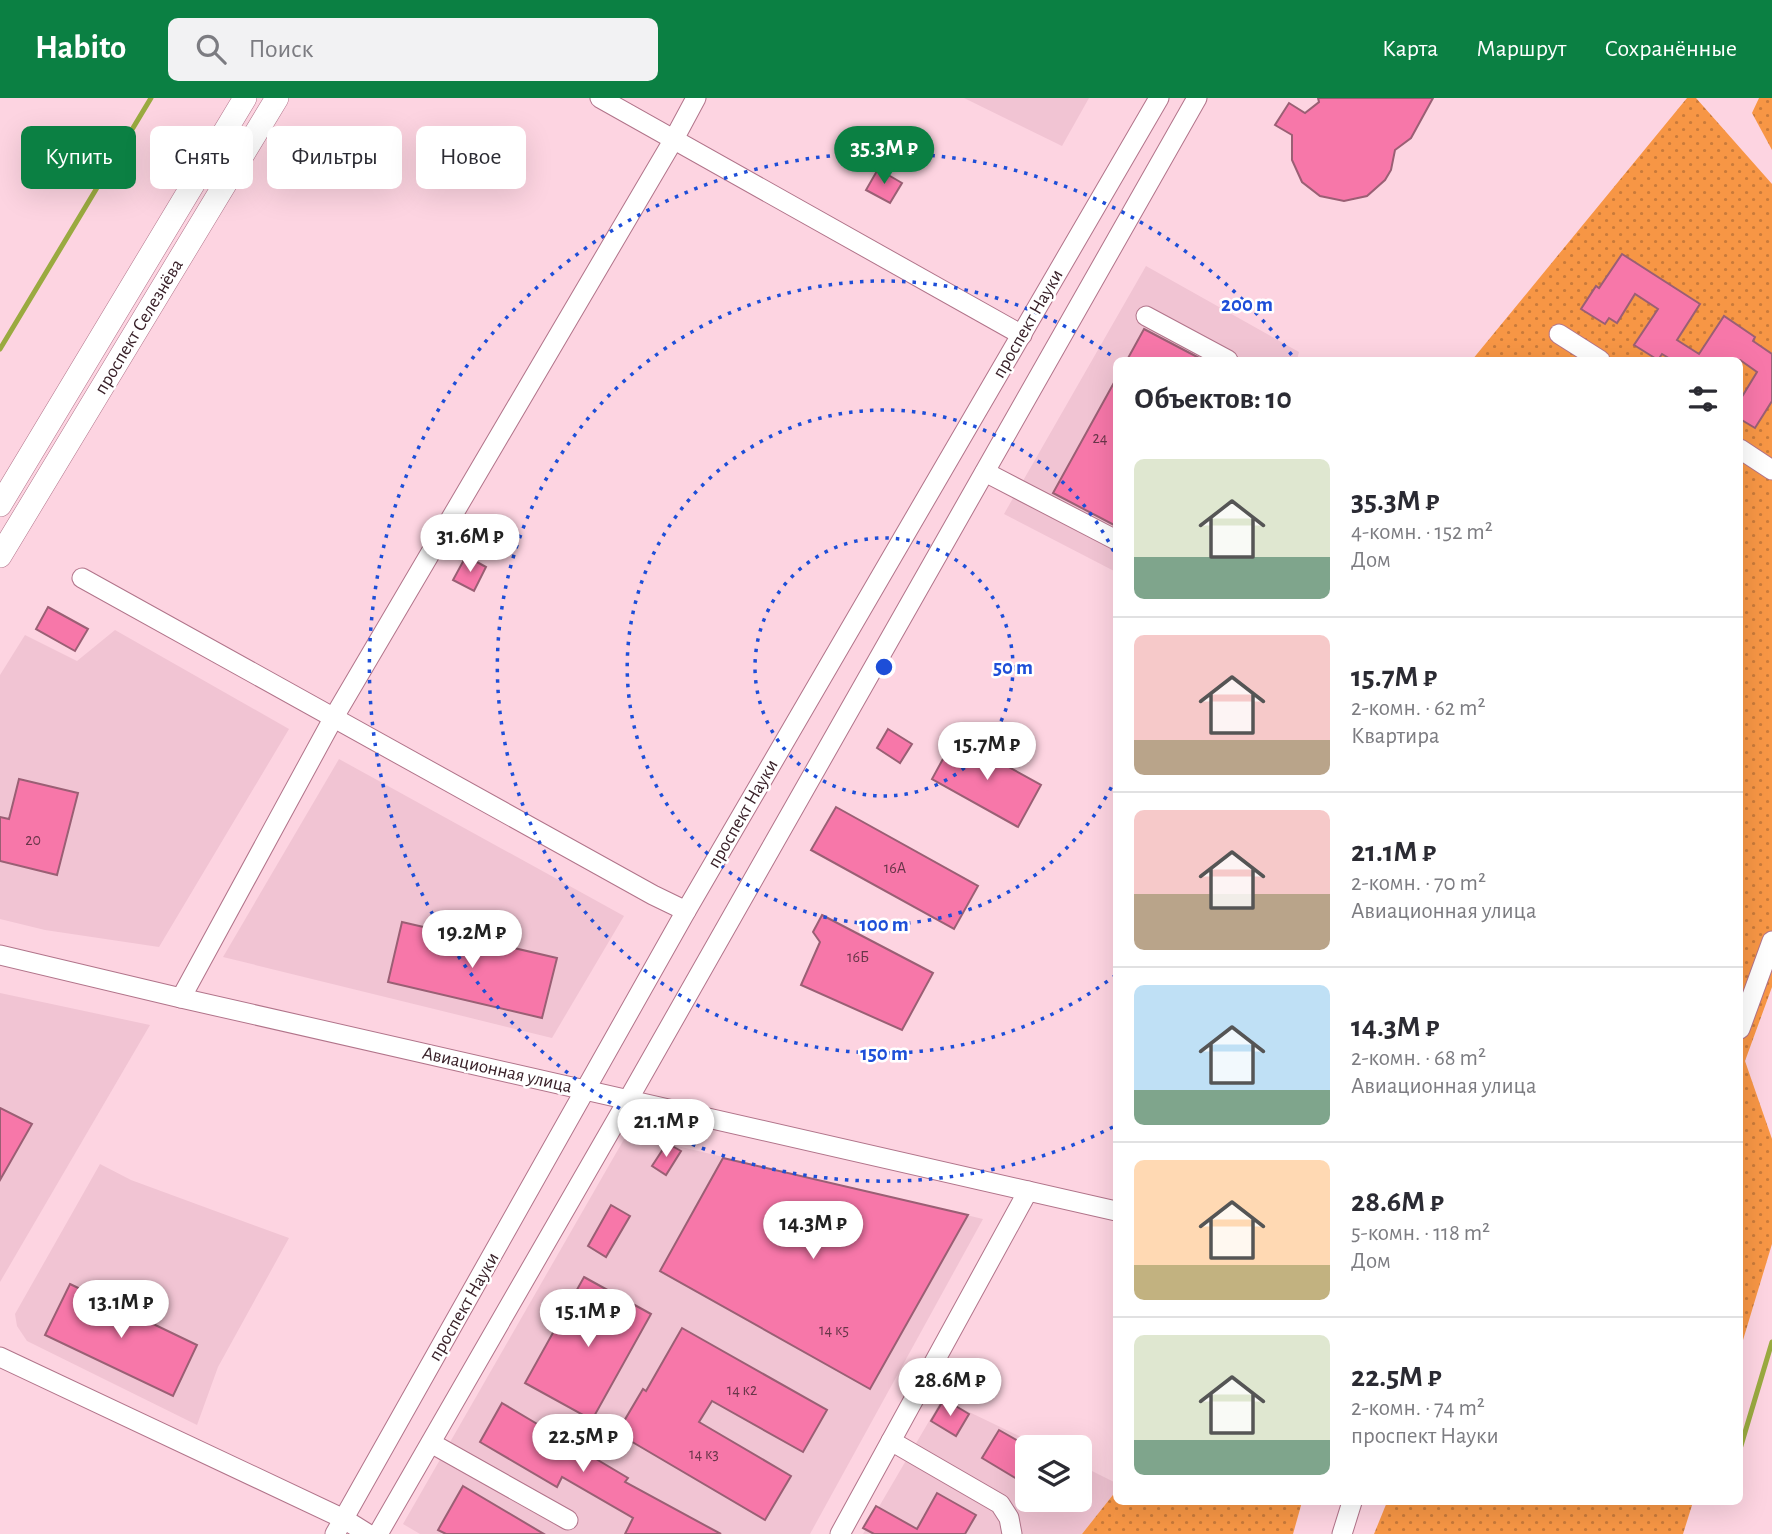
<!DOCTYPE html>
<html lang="ru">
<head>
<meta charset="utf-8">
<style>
	:root { --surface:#fff; --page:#f2f2f3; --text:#2b2b33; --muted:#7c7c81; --line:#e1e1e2; --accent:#0b8043 }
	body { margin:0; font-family:"Alegreya Sans",sans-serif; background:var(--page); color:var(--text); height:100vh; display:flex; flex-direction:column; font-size:26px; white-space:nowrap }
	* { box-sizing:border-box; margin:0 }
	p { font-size:23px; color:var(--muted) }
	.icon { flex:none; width:38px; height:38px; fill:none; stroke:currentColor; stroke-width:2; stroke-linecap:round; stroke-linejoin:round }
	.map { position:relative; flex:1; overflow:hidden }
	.panel { position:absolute; left:1113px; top:259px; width:630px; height:1148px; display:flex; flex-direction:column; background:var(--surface); border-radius:10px; box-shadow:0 7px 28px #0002 }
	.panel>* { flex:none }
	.hud { position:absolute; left:21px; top:28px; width:665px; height:63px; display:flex; gap:14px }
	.tools { position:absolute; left:1015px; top:1337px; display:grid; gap:14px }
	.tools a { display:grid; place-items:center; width:77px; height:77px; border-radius:10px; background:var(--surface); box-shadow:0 7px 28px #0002; font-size:35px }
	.price { position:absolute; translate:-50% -60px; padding:0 16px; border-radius:24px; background:#fff; color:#222; font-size:23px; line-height:46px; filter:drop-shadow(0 2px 4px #0008) }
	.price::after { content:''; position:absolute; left:50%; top:42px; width:21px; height:16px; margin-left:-10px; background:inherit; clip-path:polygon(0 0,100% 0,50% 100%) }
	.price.current { background:var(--accent); color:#fff }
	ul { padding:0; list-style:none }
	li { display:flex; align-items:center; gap:21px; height:175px; padding:0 21px }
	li+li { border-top:2px solid var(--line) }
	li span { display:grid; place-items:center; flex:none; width:196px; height:140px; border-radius:10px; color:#555 }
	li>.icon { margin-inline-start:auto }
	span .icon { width:84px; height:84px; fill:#fffc; stroke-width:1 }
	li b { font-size:30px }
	h2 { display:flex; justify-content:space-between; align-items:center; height:84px; padding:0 21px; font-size:30px }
	.tag { padding:0 24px; border-radius:10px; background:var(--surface); box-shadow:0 7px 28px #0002; font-size:24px; line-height:63px }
	.tag.current { background:var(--accent); color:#fff }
	header { display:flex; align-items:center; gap:42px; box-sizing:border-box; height:98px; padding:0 35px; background:var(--accent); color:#fff }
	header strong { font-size:33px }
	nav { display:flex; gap:38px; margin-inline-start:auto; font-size:24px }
	.search { width:490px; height:63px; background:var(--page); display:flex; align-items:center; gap:18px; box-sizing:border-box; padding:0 24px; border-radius:10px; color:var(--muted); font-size:26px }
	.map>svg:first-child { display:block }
</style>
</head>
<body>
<header>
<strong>Habito</strong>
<div class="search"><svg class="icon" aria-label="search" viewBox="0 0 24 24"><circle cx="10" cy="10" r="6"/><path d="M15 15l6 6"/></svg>Поиск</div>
<nav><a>Карта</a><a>Маршрут</a><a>Сохранённые</a></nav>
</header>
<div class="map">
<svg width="1772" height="1436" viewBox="0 0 1772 1436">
	<defs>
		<pattern id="grass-dots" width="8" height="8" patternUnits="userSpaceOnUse" patternTransform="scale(1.75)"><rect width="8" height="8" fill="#f79645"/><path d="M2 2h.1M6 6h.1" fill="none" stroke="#c97a3a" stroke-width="1.8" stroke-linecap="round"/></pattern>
	</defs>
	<rect width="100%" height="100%" fill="#fdd4e1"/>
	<g fill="#f1c4d3">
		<polygon points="964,0 1089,0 1062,48"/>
		<polygon points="1146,168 1299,254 1297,262 1116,262 1116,474 1004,416"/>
		<polygon points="115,532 289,631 159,849 45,832 0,821 0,577 25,537 77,563"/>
		<polygon points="339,661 624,818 552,940 223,859"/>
		<polygon points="0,895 150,927 0,1184"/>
		<polygon points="627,1036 983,1121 810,1436 420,1436 403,1426"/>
		<polygon points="100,1066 131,1082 289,1140 218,1269 197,1327 27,1243 17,1228 15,1216"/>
		<polygon points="942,1301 1042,1349 1027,1349 1027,1402 1080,1402 1080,1367 1116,1385 1116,1393 1082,1436 863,1436"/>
	</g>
	<g fill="url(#grass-dots)">
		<polygon points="1687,0 1696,0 1772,86 1772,889 1745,963 1772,1041 1772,1146 1740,1252 1740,262 1472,262"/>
		<polygon points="1759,0 1772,0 1772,52 1752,15"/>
		<polygon points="1116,1393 1116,1404 1302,1404 1293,1436 1082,1436"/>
		<polygon points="1387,1404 1693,1404 1683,1436 1374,1436"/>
	</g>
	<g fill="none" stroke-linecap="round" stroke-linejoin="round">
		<g stroke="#9aaa40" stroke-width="5">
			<polyline points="0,251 151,0"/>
			<polyline points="1740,1351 1772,1244"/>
		</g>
	</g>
	<g fill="#f777a9" stroke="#9a5f74" stroke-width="2">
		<polygon points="1318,0 1433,0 1411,40 1395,52 1391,72 1385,82 1367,98 1344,103 1320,98 1302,84 1292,62 1292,37 1275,27 1289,5 1305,15 1319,4"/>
		<polygon points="878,71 902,85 890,105 866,92"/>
		<polygon points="1622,156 1700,206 1677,242 1699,256 1724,218 1755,239 1753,243 1772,256 1772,303 1755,330 1740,321 1740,302 1757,274 1740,262 1672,262 1662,256 1658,262 1634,247 1658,211 1635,196 1617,225 1609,220 1605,226 1581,211 1596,188 1599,190"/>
		<polygon points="1144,231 1203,262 1127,262"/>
		<polygon points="1116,281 1116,428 1053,395"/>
		<polygon points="466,458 486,469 474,493 453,482"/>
		<polygon points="48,509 88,531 75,553 36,531"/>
		<polygon points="888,631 912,646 900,665 877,650"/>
		<polygon points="955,639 1041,687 1018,729 932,681"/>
		<polygon points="19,681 78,695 57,777 0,763 0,719 9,721"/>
		<polygon points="836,709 978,788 954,831 811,752"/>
		<polygon points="822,817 933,875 902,932 801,887 820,844 813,834"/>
		<polygon points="402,824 557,860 542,920 388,884"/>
		<polygon points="0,1010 32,1026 0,1082"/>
		<polygon points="667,1045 681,1053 666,1077 652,1068"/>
		<polygon points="723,1060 968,1117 870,1291 660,1173"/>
		<polygon points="611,1107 630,1118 606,1159 588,1148"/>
		<polygon points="584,1179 651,1216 592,1322 525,1285"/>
		<polygon points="70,1186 197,1247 173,1298 45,1237"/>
		<polygon points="682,1230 827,1312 803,1354 712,1303 699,1324 791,1378 765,1422 617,1335 643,1291 646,1293"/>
		<polygon points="944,1301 969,1316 956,1338 931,1323"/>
		<polygon points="502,1305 628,1380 625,1384 721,1436 625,1436 633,1420 562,1379 557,1389 480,1344"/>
		<polygon points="999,1332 1027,1348 1027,1387 982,1360"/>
		<polygon points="463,1388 544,1436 446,1436 438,1432"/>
		<polygon points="937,1395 976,1417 965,1436 874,1436 863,1430 876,1408 917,1431"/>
	</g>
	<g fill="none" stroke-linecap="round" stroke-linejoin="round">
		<defs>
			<g id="minor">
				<polyline points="600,0 1022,237"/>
				<polyline points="1146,218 1228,262"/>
				<polyline points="1559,236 1600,262"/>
				<polyline points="1740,351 1772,372"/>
				<polyline points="985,374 1116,442"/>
				<polyline points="82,480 653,797 686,813"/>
				<polyline points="0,857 181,900 1116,1113"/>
				<polyline points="181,900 334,619 674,41 696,0"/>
				<polyline points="1740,931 1772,843"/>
				<polyline points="0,1259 344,1421 368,1436"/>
				<polyline points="891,1343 1000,1406 1009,1420 1012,1436"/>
				<polyline points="431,1345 568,1422"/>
				<polyline points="335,1436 686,813 1159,0"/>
				<polyline points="378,1436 628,1002 1197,0"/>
				<polyline points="840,1436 1028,1093"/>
				<polyline points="1342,1436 1352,1404"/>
			</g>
			<g id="major">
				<polyline points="0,407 245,0"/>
				<polyline points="0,458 277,0"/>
			</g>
		</defs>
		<use href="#minor" stroke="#b1748a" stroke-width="21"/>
		<use href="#major" stroke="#b1748a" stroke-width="24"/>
		<use href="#minor" stroke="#fff" stroke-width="19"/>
		<use href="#major" stroke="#fff" stroke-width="23"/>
	</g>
	<g fill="none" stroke="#1d4ed8" stroke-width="3.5" stroke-dasharray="3.5 7">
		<circle cx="884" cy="569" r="129"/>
		<path d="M1116 680A257 257 0 1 1 1116 458"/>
		<path d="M1116 877A386 386 0 1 1 1116 261"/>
		<path d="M1113 1029A514 514 0 1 1 1294 260"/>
	</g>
	<g text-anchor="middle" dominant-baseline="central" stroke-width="5" stroke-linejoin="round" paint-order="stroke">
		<g font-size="16" fill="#683649">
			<text x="1100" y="340">24</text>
			<text x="33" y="742">20</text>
			<text x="895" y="770">16А</text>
			<text x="858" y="859">16Б</text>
			<text x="834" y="1232">14 к5</text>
			<text x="742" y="1292">14 к2</text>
			<text x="704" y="1356">14 к3</text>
		</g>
		<g font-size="19" fill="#392129" stroke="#fff">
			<text transform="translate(1028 226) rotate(-60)">проспект Науки</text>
			<text transform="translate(139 229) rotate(-59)">проспект Селезнёва</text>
			<text transform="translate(743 716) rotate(-60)">проспект Науки</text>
			<text transform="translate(497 972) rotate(13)">Авиационная улица</text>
			<text transform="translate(464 1209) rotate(-60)">проспект Науки</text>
		</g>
	</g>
	<circle cx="884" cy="569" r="10" fill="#1d4ed8" stroke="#fff" stroke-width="3.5"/>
	<g font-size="21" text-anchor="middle" font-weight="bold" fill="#1d4ed8" stroke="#fff" stroke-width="5" stroke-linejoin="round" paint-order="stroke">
		<text x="1247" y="213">200 m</text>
		<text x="1013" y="576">50 m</text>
		<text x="884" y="833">100 m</text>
		<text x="884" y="962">150 m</text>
	</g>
</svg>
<div class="tools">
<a><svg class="icon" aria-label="layers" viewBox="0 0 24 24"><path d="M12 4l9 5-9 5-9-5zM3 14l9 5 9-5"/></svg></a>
</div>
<b class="price current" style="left:884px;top:88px">35.3M ₽</b>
<b class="price" style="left:470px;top:476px">31.6M ₽</b>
<b class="price" style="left:987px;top:684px">15.7M ₽</b>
<b class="price" style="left:472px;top:872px">19.2M ₽</b>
<b class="price" style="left:666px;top:1061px">21.1M ₽</b>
<b class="price" style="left:813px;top:1163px">14.3M ₽</b>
<b class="price" style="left:121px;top:1242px">13.1M ₽</b>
<b class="price" style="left:588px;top:1251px">15.1M ₽</b>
<b class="price" style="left:950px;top:1320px">28.6M ₽</b>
<b class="price" style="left:583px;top:1376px">22.5M ₽</b>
<div class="hud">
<a class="tag current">Купить</a>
<a class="tag">Снять</a>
<a class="tag">Фильтры</a>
<a class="tag">Новое</a>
</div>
<section class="panel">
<h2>Объектов: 10<svg class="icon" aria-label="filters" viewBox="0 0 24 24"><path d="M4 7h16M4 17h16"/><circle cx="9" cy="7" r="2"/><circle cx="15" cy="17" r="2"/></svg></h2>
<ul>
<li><span style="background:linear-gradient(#dfe7d0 70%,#7fa58c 0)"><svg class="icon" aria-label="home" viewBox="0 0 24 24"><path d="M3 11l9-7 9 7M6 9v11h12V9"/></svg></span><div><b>35.3M ₽</b><p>4-комн. · 152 m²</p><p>Дом</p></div></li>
<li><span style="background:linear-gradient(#f6c9c9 75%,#b9a48a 0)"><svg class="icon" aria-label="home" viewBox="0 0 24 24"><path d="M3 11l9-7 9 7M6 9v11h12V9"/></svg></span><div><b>15.7M ₽</b><p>2-комн. · 62 m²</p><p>Квартира</p></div></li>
<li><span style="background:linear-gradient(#f6c9c9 60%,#b9a48a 0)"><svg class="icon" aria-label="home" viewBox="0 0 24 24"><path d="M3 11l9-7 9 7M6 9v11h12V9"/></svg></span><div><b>21.1M ₽</b><p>2-комн. · 70 m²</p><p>Авиационная улица</p></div></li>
<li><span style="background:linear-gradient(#bfe0f5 75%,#7fa58c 0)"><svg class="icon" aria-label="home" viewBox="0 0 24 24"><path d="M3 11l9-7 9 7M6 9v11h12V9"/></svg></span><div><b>14.3M ₽</b><p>2-комн. · 68 m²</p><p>Авиационная улица</p></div></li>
<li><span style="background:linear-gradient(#ffd9b3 75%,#c2b280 0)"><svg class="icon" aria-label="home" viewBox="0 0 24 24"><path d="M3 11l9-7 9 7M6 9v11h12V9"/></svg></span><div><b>28.6M ₽</b><p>5-комн. · 118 m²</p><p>Дом</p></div></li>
<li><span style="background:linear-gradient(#dfe7d0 75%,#7fa58c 0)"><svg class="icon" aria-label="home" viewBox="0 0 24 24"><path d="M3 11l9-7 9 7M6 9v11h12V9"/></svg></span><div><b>22.5M ₽</b><p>2-комн. · 74 m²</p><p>проспект Науки</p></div></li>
</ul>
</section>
</div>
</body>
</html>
